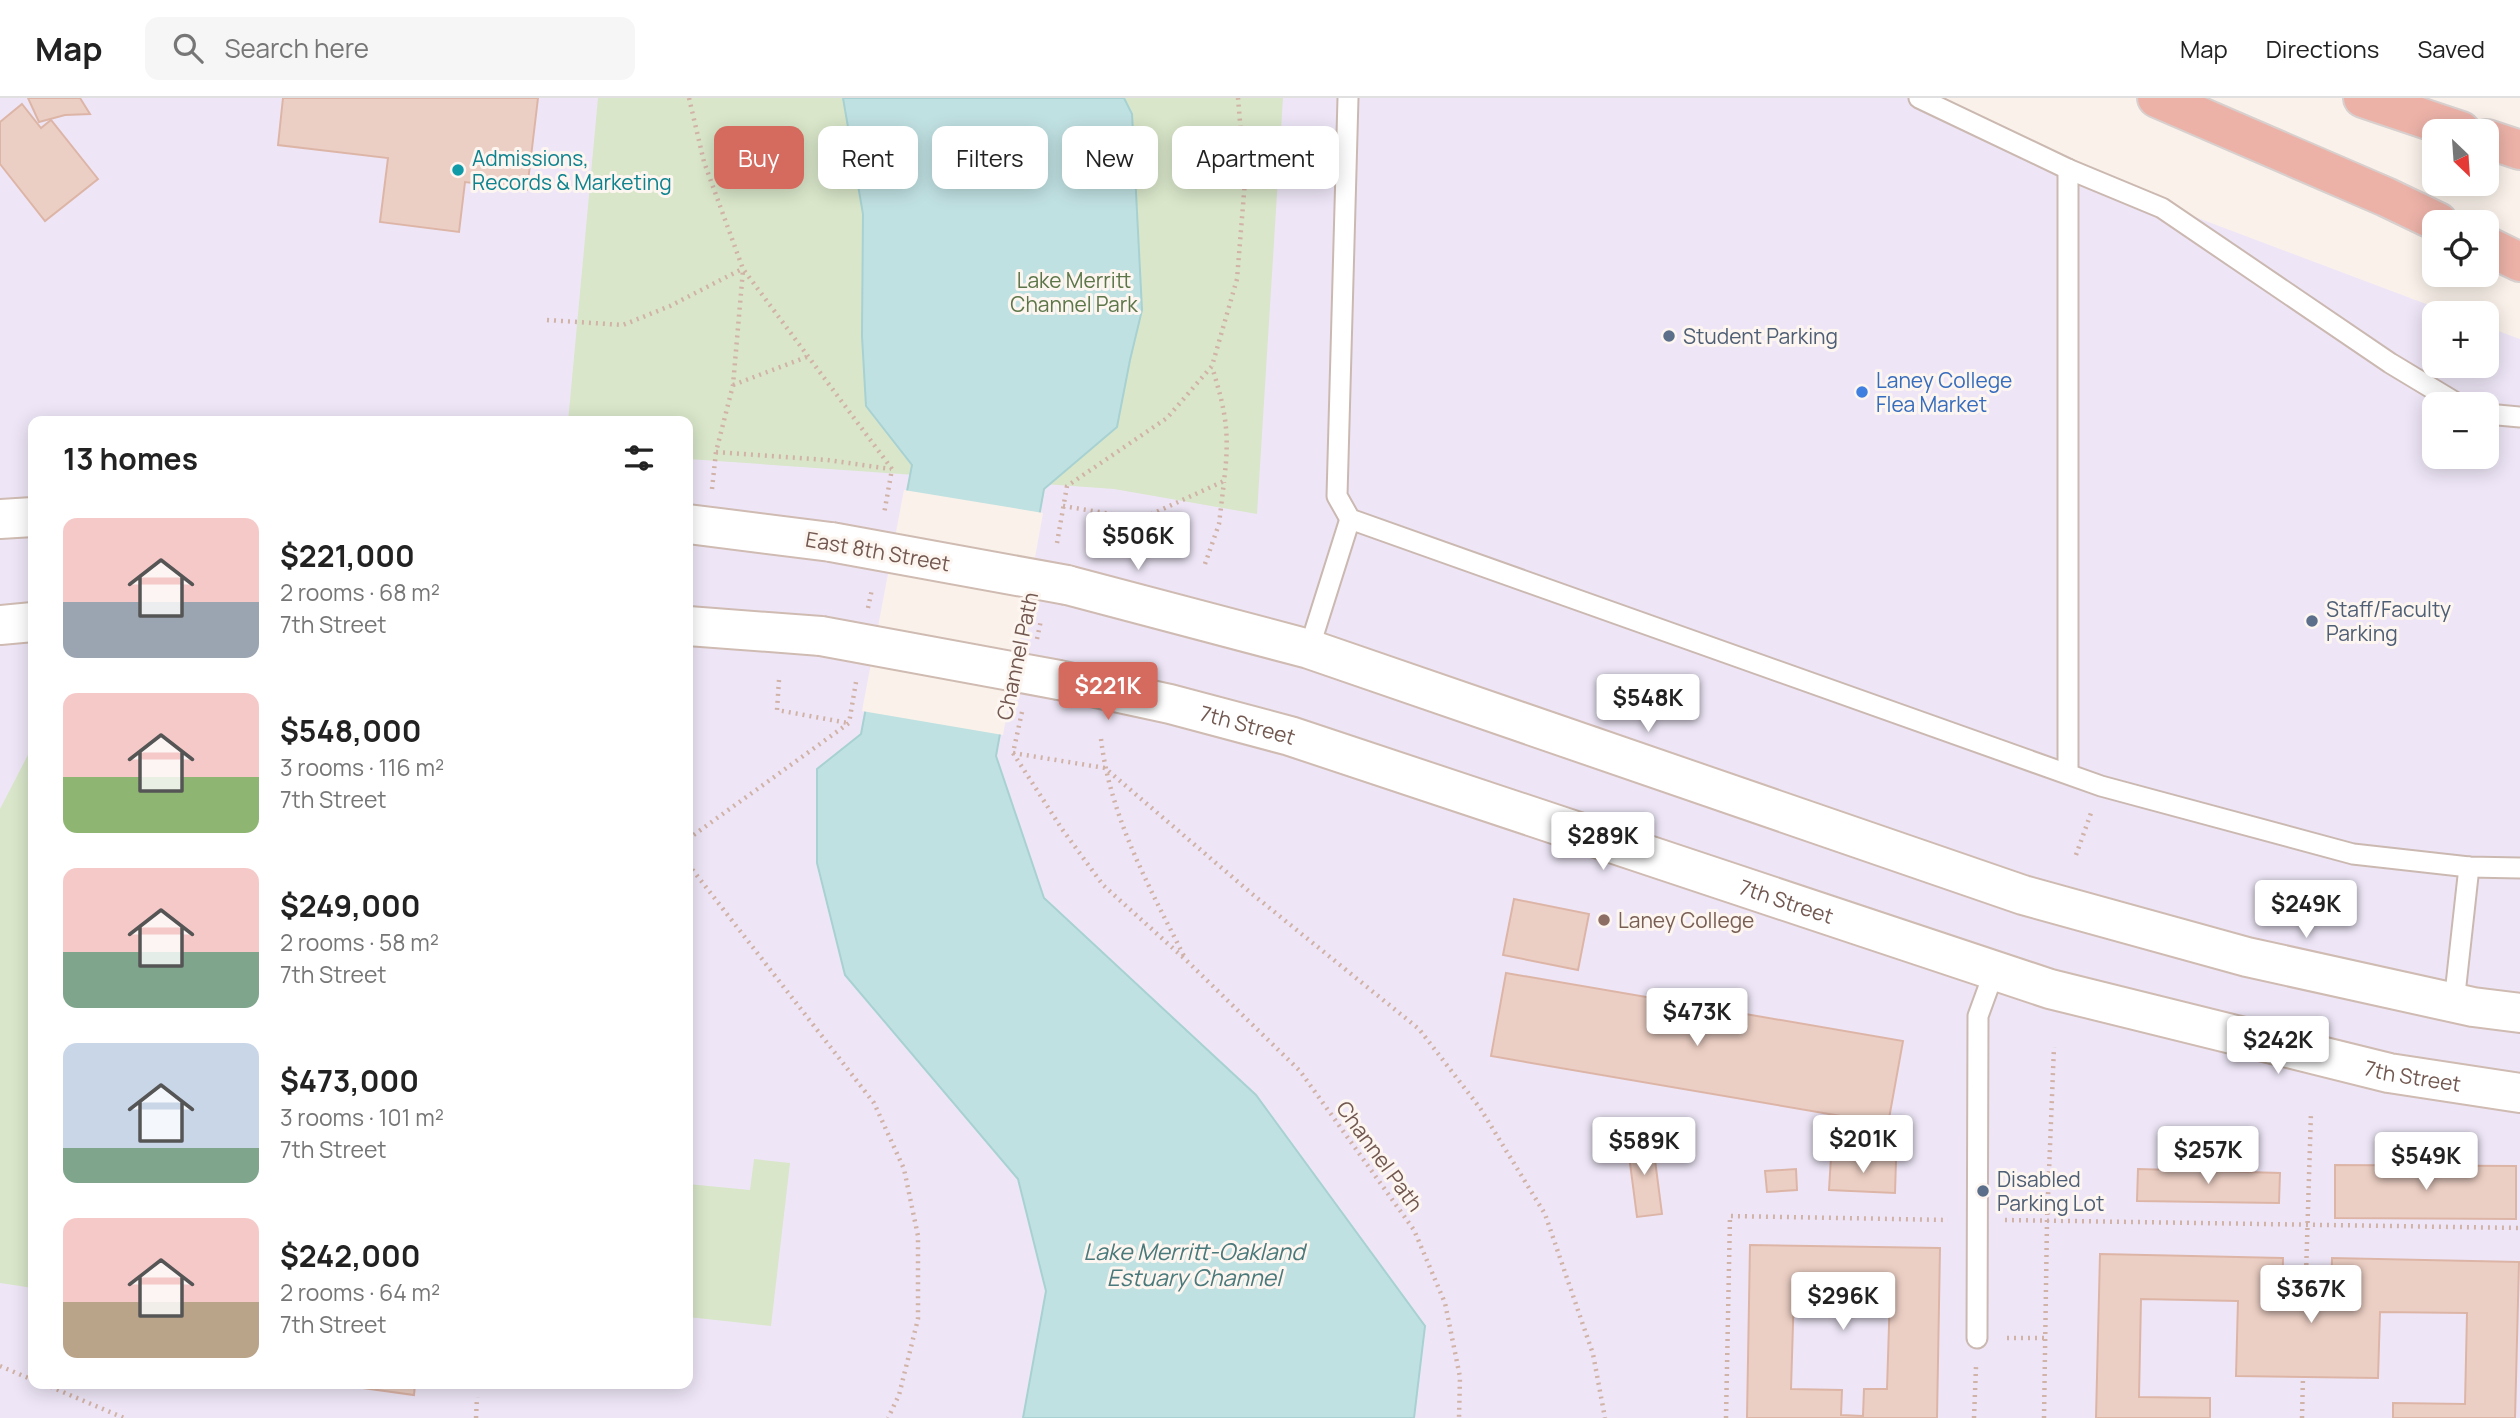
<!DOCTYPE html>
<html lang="en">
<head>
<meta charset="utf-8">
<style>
	:root { --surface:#fff; --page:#f6f6f6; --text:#222; --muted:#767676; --line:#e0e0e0; --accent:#d56a5e }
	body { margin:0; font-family:Manrope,sans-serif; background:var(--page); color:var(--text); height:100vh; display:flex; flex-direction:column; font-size:26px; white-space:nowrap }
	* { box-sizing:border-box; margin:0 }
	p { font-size:23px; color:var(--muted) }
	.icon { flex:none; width:38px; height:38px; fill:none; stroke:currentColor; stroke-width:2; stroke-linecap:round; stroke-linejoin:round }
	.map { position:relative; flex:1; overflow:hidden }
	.panel { position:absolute; left:28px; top:318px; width:665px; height:973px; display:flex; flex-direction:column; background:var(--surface); border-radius:14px; box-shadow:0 4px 18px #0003 }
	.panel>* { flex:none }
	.banner { position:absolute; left:714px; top:28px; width:665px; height:63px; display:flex; gap:14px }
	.needle { width:46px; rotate:155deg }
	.tools { position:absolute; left:2422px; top:21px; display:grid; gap:14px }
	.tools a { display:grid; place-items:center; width:77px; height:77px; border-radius:14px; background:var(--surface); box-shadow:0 4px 18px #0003; font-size:35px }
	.price { position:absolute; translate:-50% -60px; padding:0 16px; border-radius:7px; background:#fff; color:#222; font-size:23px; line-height:46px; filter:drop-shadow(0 2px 4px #0008) }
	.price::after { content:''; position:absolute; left:50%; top:42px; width:21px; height:16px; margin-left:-10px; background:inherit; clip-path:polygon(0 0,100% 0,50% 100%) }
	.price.active { background:var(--accent); color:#fff }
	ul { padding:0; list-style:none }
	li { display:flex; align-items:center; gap:21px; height:175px; padding:0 35px }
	li span { display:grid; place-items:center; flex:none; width:196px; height:140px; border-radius:14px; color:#555 }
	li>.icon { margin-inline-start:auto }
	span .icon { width:84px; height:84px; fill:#fffc; stroke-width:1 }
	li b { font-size:30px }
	h2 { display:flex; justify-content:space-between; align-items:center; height:84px; padding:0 35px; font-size:30px }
	.pill { padding:0 24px; border-radius:14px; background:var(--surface); box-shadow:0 4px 18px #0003; font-size:24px; line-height:63px }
	.pill.active { background:var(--accent); color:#fff }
	header { display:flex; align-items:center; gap:42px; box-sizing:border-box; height:98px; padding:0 35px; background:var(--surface); border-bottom:2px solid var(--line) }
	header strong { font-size:33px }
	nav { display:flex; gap:38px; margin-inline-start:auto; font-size:24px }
	.search { width:490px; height:63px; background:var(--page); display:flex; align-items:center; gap:18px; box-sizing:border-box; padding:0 24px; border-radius:14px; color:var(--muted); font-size:26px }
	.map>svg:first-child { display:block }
</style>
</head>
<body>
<header>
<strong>Map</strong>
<div class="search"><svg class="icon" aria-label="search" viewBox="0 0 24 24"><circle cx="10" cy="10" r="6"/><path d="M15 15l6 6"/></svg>Search here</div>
<nav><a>Map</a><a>Directions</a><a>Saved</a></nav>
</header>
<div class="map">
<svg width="2520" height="1320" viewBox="0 0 2520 1320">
	<rect width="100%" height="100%" fill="#faf2ea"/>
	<path fill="#eee6f7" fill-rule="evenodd" d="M0,0H1936L2068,71L2450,215H2434V268H2487V229L2520,241V1320H0ZM2434,306H2487V359H2434ZM33,324H688V1286H33Z"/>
	<g fill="#d9e6c9">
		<polygon points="598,0 1283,0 1257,416 1114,391 688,361 688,324 568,324"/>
		<polygon points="33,647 33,1190 0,1185 0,711"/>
		<polygon points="754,1061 790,1065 771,1228 688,1219 688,1086 750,1092"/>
	</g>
	<polygon fill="#c0e1e2" stroke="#a7d1d2" stroke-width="2" points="843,0 1124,0 1132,16 1142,212 1130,262 1117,329 1044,391 996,658 1044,800 1256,997 1425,1228 1414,1320 1023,1320 1046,1193 1018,1081 845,877 817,765 817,671 861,636 912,367 866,308 862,238 863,116"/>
	<polygon fill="#faf2ea" points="904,392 1043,415 1003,637 862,613"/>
	<g fill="#eccfc4" stroke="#ddb5a7" stroke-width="2" fill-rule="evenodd">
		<polygon points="28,0 80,0 90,16 65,17 39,24"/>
		<polygon points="283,0 538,0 527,92 465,84 459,134 380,124 388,60 278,47"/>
		<polygon points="22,6 41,30 51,22 98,81 45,123 0,66 0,24"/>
		<polygon points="1514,801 1589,816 1578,872 1503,857"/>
		<polygon points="1506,875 1903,943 1888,1026 1491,958"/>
		<polygon points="1652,1039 1662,1116 1637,1119 1627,1042"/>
		<polygon points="1831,1059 1896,1062 1895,1095 1829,1092"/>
		<polygon points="2335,1067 2516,1068 2516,1121 2335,1120"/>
		<polygon points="1796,1071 1797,1092 1767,1094 1765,1073"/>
		<polygon points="2138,1071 2280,1075 2279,1105 2137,1103"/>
		<path d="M1750,1147L1940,1150L1937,1320H1747ZM1794,1193L1890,1196L1887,1291H1864L1863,1318L1841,1317L1842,1292L1791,1291Z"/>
		<polygon points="2100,1156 2283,1160 2282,1209 2305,1209 2331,1210 2332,1160 2519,1164 2515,1320 2393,1320 2393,1305 2465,1306 2467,1215 2380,1214 2378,1280 2236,1278 2238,1203 2141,1201 2139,1299 2210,1300 2210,1320 2096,1320"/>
		<polygon points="334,1286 415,1286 414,1297"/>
	</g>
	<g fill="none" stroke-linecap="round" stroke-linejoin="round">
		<defs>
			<g id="lane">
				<polyline points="1348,0 1337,398 1350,421 2101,688 2353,756 2469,769 2520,770"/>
				<polyline points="1919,0 2068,71 2162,110 2390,265 2458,306"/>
				<polyline points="2487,316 2520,319"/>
				<polyline points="1309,551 1350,421"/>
				<polyline points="2068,674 2068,71"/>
				<polyline points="2454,905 2469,769"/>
				<polyline points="1977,1240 1978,918 1994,874"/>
			</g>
			<g id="secondary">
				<polyline points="0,421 33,419"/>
				<polyline points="688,426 831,444"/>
				<polyline points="1067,487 1309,551 2023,797 2247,859 2473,909 2520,915"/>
				<polyline points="0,527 33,524"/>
				<polyline points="688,528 821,538"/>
				<path id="s1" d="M1059,582L1170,606L1290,638L2050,891L2389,975L2520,995"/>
			</g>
			<g id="highway">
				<polyline points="2157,0 2386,99 2438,124"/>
				<polyline points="2363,0 2461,33"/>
				<polyline points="2487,41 2520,52"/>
				<polyline points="2487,148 2520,164"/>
			</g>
		</defs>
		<use href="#lane" stroke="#cbb9b1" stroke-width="23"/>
		<use href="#secondary" stroke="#cfbbb1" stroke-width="42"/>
		<use href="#highway" stroke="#d8d0ce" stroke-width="42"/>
		<g stroke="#d1b2a7" stroke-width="4.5" stroke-dasharray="2 5" stroke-linecap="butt">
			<polyline points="689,0 704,64 743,171 892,371 884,416"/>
			<polyline points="547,222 623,227 670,208 742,171"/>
			<polyline points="733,287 809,258"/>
			<polyline points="716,354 827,362 891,371"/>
			<polyline points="712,391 716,354 733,287 743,172"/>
			<polyline points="1063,408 1141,421"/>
			<polyline points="1057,445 1067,388 1167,320 1212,268 1237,181 1245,83 1238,0"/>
			<path d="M1144,452L1141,421L1224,383C1230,336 1226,314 1212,269"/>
			<polyline points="1205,466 1219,426 1224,384"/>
			<polyline points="868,510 872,491"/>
			<polyline points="1037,541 1041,522"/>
			<polyline points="779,582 777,612 848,625"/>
			<polyline points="1022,614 1013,655 1062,731 1103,787 1186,862 1300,973 1414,1132 1445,1205 1460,1279 1459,1320"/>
			<path d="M1101,641C1110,718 1149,789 1184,858"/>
			<polyline points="1013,655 1105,670 1251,795 1419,931 1480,1010 1545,1116 1593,1256 1605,1320"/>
			<polyline points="688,741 849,625 856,584"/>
			<polyline points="2076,757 2091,715"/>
			<polyline points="688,766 874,1005 904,1071 918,1138 918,1221 899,1297 888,1320"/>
			<polyline points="2005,1122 2520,1130"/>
			<polyline points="2305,1209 2311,1014"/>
			<polyline points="2007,1240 2045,1240"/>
			<polyline points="0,1268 33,1282"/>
			<polyline points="44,1286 124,1320"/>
			<polyline points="476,1320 477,1299"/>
			<polyline points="1726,1320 1730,1118 1948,1122"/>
			<polyline points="1974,1320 1976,1269"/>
			<polyline points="2044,1320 2047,1123 2054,949"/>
			<polyline points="2302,1320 2303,1279"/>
		</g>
		<use href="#lane" stroke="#fff" stroke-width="19"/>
		<use href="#secondary" stroke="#fff" stroke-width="38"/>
		<use href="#highway" stroke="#ecb2a8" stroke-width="38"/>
		<defs>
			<g id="secondary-bridge">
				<polyline points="831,444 1067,487"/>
				<polyline points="821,538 1059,582"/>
			</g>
		</defs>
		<use href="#secondary-bridge" stroke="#cfbbb1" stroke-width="42" stroke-linecap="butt"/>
		<use href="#secondary-bridge" stroke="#fff" stroke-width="38"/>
	</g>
	<circle fill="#0f9aa8" stroke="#fdf6f0" stroke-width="2.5" cx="458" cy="72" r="7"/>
	<g fill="#5c6f8a" stroke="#fdf6f0" stroke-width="2.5">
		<circle cx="1669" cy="238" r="7"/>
		<circle cx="2312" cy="523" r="7"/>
		<circle cx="1983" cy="1093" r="7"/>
	</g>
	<circle fill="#3f7fe0" stroke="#fdf6f0" stroke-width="2.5" cx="1862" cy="294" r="7"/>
	<circle fill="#8d6e63" stroke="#fdf6f0" stroke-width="2.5" cx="1604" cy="822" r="7"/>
	<g text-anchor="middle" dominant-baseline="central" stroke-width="6" stroke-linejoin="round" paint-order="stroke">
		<g font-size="21" fill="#0d838f" stroke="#fdf6f0" text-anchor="start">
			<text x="472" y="60">Admissions,<tspan x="472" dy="24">Records &amp; Marketing</tspan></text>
		</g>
		<g font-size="21" fill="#5c7649" stroke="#fdf6f0">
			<text x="1074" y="182">Lake Merritt<tspan x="1074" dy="24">Channel Park</tspan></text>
		</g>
		<g font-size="21" fill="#4e5e75" stroke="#fdf6f0" text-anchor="start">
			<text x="1683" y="238">Student Parking</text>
			<text x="2326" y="511">Staff/Faculty<tspan x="2326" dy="24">Parking</tspan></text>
			<text x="1997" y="1081">Disabled<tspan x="1997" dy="24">Parking Lot</tspan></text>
		</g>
		<g font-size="21" fill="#366cbe" stroke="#fdf6f0" text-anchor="start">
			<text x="1876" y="282">Laney College<tspan x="1876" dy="24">Flea Market</tspan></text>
		</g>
		<g font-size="21" fill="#725850" stroke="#fdf6f0">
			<text transform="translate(878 453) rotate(10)">East 8th Street</text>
			<text transform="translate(1017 558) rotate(-78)">Channel Path</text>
			<text stroke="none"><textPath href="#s1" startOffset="194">7th Street</textPath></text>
			<text stroke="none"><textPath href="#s1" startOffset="761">7th Street</textPath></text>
			<text stroke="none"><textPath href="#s1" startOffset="1412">7th Street</textPath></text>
			<text transform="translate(1380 1058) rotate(54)">Channel Path</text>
		</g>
		<g font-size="21" fill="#785e54" stroke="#fdf6f0" text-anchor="start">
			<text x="1618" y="822">Laney College</text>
		</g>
		<g font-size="23" font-style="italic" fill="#49797b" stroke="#fdf6f0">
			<text x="1194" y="1153">Lake Merritt-Oakland<tspan x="1194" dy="26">Estuary Channel</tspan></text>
		</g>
	</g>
</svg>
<div class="tools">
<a><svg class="needle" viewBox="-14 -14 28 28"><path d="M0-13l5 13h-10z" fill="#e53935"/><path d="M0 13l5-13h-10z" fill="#767676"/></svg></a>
<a><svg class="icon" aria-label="locate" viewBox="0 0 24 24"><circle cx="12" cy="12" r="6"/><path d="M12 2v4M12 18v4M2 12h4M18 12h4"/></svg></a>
<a>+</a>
<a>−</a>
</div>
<b class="price" style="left:1138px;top:474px">$506K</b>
<b class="price active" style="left:1108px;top:624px">$221K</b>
<b class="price" style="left:1648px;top:636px">$548K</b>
<b class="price" style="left:1603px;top:774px">$289K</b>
<b class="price" style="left:2306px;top:842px">$249K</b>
<b class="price" style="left:1697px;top:950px">$473K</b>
<b class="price" style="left:2278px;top:978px">$242K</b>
<b class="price" style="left:1863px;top:1077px">$201K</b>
<b class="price" style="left:1644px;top:1079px">$589K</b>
<b class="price" style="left:2208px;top:1088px">$257K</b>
<b class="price" style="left:2426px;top:1094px">$549K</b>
<b class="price" style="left:2311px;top:1227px">$367K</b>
<b class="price" style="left:1843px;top:1234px">$296K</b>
<div class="banner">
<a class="pill active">Buy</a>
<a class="pill">Rent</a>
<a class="pill">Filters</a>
<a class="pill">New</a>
<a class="pill">Apartment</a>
</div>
<section class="panel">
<h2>13 homes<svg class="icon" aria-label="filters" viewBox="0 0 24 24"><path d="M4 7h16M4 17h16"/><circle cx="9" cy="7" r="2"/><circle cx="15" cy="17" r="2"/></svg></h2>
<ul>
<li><span style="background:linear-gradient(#f6c9c9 60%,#9aa5b1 0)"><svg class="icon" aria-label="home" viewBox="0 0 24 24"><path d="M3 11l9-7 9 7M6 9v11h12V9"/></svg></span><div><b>$221,000</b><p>2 rooms · 68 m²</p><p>7th Street</p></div></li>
<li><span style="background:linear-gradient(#f6c9c9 60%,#8fb573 0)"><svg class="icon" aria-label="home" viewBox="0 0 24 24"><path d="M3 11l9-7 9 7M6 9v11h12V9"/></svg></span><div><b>$548,000</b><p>3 rooms · 116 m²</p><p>7th Street</p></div></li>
<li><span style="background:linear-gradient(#f6c9c9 60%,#7fa58c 0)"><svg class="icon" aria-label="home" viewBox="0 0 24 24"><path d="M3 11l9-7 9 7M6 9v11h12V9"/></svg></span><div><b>$249,000</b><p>2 rooms · 58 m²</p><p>7th Street</p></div></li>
<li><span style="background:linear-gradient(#c9d6e8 75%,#7fa58c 0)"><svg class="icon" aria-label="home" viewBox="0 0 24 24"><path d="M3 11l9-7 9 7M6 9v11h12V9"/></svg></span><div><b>$473,000</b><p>3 rooms · 101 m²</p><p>7th Street</p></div></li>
<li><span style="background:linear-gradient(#f6c9c9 60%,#b9a48a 0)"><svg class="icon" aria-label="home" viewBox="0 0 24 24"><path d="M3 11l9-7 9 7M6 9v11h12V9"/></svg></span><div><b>$242,000</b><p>2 rooms · 64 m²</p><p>7th Street</p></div></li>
</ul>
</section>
</div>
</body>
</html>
